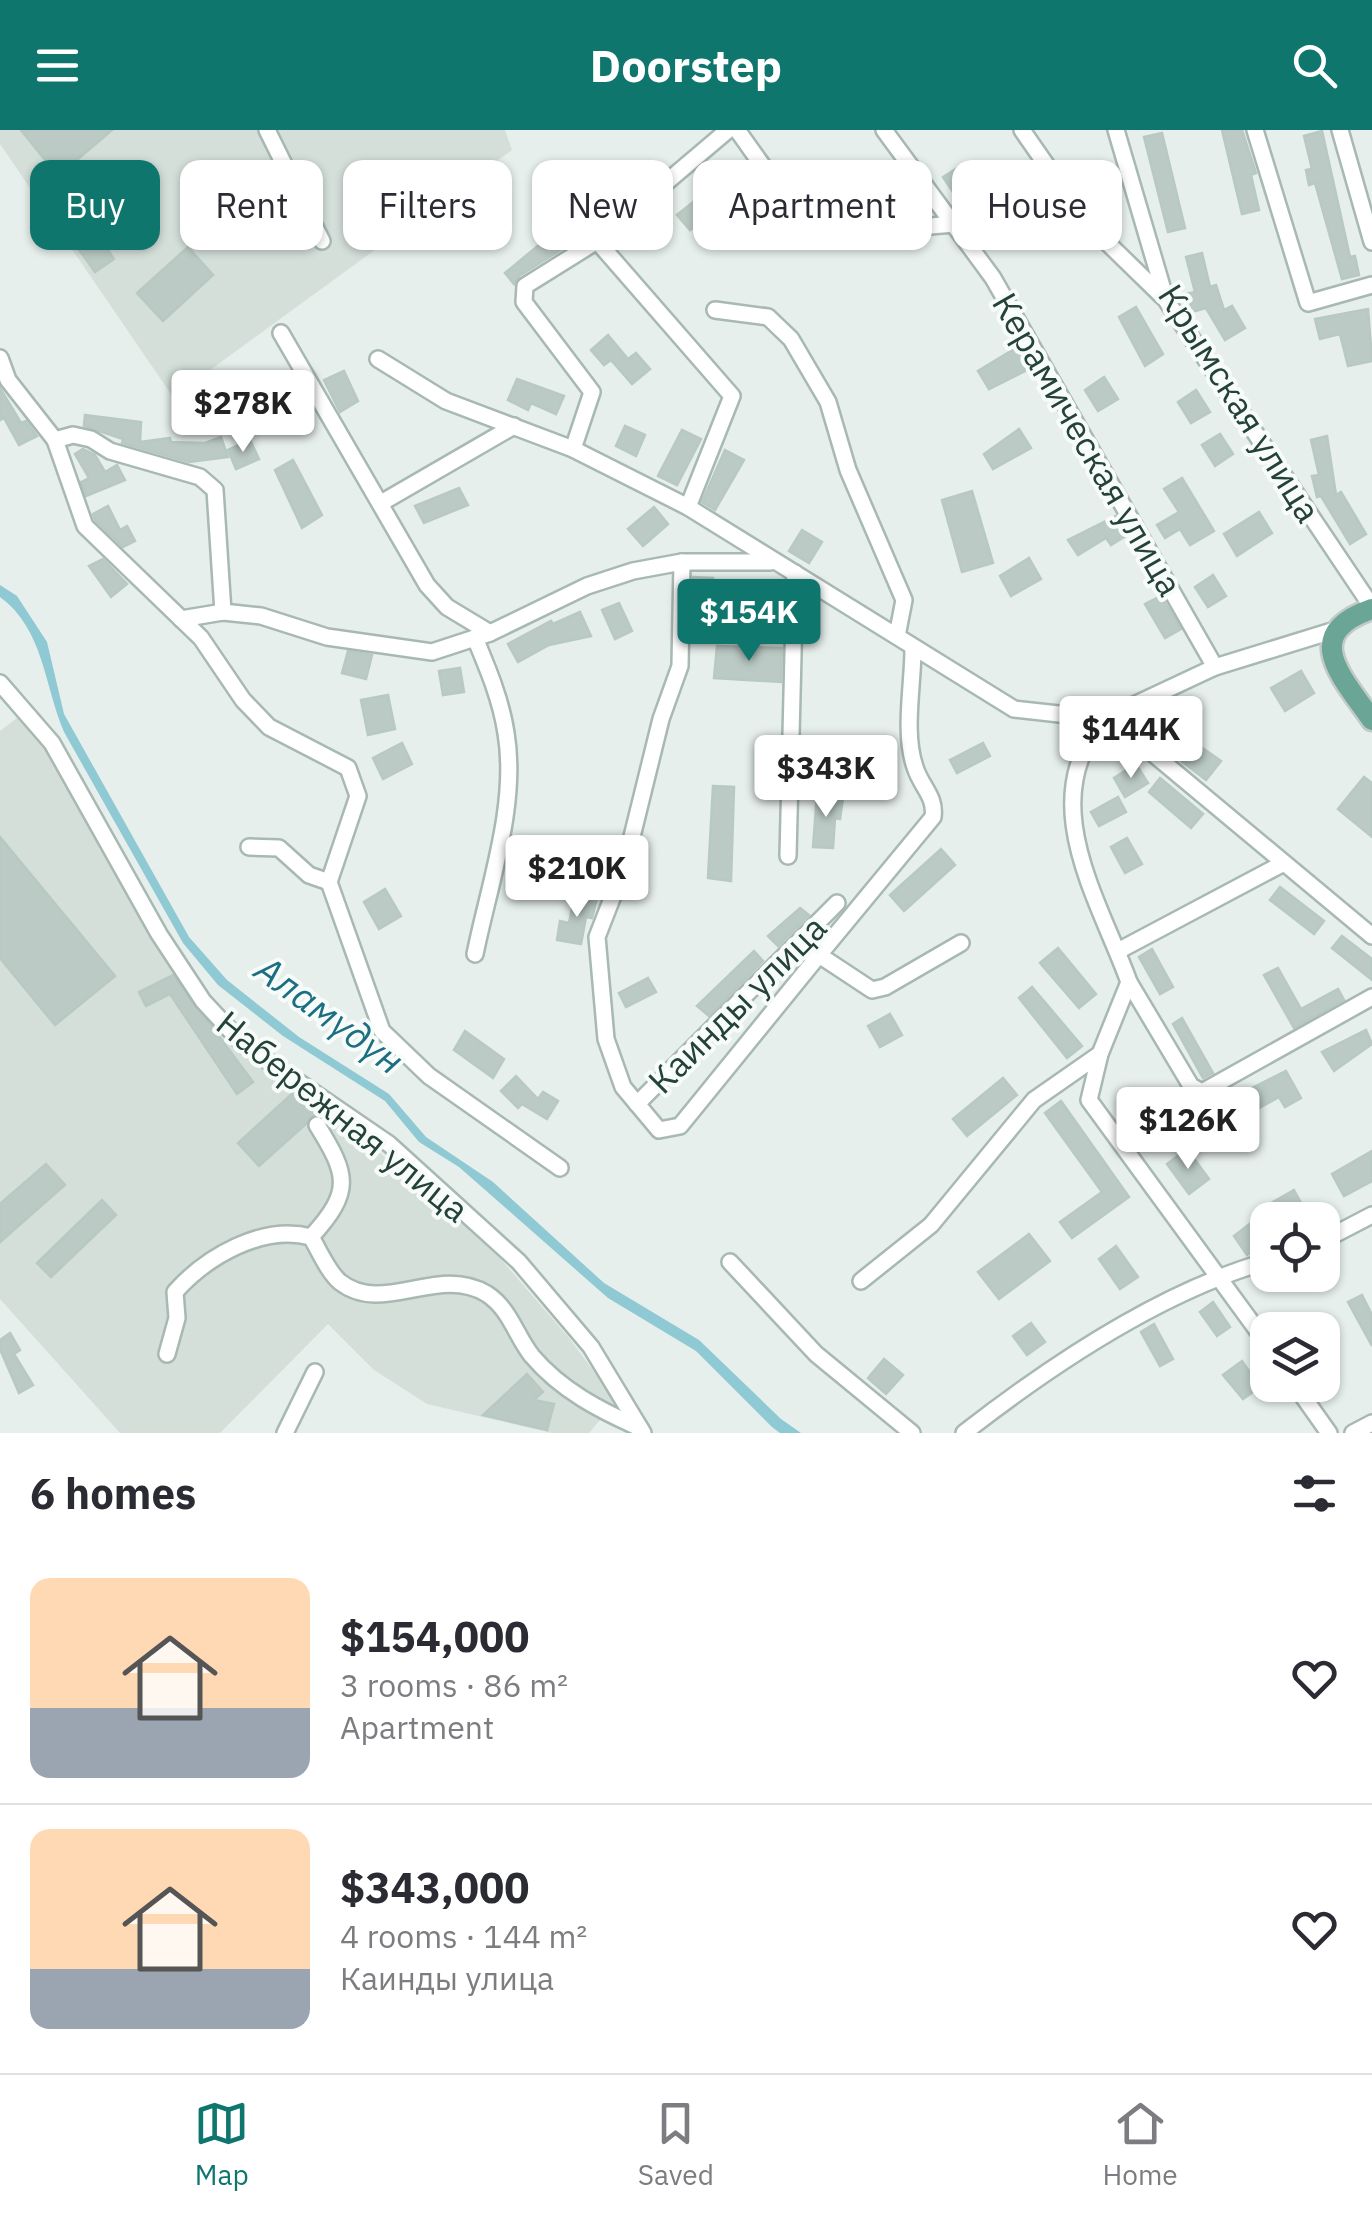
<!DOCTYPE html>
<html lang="en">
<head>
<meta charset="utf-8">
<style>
	:root { --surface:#fff; --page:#f7f7f7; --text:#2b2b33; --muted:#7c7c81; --line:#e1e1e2; --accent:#0f766e }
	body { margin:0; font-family:"IBM Plex Sans",sans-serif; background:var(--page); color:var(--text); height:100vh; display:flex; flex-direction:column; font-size:38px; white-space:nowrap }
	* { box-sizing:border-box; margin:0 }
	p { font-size:32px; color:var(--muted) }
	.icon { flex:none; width:55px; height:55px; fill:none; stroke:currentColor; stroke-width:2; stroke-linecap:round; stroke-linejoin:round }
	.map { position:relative; height:1303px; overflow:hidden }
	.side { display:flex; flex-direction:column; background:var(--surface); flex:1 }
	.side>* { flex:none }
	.hud { position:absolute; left:30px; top:30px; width:1312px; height:90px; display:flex; gap:20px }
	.buttons { position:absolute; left:1250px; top:1072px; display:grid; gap:20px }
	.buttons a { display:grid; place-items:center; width:90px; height:90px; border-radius:20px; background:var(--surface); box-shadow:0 2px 8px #0004; font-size:50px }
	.price { position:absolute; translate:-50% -85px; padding:0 22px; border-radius:10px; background:#fff; color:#222; font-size:32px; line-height:65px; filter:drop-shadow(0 2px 5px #0008) }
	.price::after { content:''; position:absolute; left:50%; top:60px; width:30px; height:22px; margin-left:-15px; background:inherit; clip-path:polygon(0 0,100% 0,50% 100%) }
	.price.selected { background:var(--accent); color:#fff }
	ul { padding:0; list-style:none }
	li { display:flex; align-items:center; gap:30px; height:250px; padding:0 30px }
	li+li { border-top:2px solid var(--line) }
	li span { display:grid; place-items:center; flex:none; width:280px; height:200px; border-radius:20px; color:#555 }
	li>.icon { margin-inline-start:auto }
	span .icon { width:120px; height:120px; fill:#fffc; stroke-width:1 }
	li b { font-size:42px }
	h2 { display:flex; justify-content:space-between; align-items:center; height:120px; padding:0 30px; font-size:42px }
	.pill { padding:0 35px; border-radius:20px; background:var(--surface); box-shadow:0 2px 8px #0004; font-size:35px; line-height:90px }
	.pill.selected { background:var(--accent); color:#fff }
	header { display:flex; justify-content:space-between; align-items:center; height:130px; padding:0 30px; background:var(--accent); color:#fff; font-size:45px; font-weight:800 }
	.tabs { display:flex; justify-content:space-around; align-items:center; height:140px; border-top:2px solid var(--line); background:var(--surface); font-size:28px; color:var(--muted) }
	.tabs a { display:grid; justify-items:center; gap:5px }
	.tabs .selected { color:var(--accent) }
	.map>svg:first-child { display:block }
</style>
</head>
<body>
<header><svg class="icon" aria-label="menu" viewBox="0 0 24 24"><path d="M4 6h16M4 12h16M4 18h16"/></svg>Doorstep<svg class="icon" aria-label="search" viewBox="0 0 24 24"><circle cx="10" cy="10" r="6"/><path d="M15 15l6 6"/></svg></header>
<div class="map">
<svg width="1372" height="1303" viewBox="0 0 1372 1303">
	<rect width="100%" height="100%" fill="#e6efeb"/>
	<g fill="#d4dfda">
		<polygon points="0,0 505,0 512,20 173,267 0,14"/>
		<polygon points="22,584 48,620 203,876 450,1081 493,1120 569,1208 616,1271 589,1303 552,1303 427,1274 374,1240 328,1194 220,1303 120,1303 0,1169 0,601"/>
	</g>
	<path fill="#8ec9d4" d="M0,455L17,466L47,512L64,584L189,807L227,850L299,907L389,964L426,1007L493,1052L604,1153L699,1210L781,1289L801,1303H780L772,1297L696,1221L608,1168L459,1037L419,1012L385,971L283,906L218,855L183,813L64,602C44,556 44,499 0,467Z"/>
	<g fill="#bbcac4" stroke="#b8c9c2" stroke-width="2.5">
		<polygon points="21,0 112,0 58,46"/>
		<polygon points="1222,0 1242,0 1256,43 1251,45 1259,80 1242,84"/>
		<polygon points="1322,1 1350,127 1355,126 1359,145 1342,149 1315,53 1309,55 1306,40 1312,39 1304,6"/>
		<polygon points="1162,3 1185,98 1168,102 1144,7"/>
		<polygon points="962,35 976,56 957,68 943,47"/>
		<polygon points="713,56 729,75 690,100 677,85"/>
		<polygon points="765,70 780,90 754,109 740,90"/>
		<polygon points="89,93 114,129 95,142 70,107"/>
		<polygon points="551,105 562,119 519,146 514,154 505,143"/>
		<polygon points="188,117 213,145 163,191 137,163"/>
		<polygon points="1202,123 1210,157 1216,155 1224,180 1232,176 1245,198 1225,210 1206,178 1192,182 1186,164 1195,162 1186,127"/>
		<polygon points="1136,177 1163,224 1145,236 1119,187"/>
		<polygon points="1368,179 1372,231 1348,236 1340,204 1320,209 1315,189"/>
		<polygon points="608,205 628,229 636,223 650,239 632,254 611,230 604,235 591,220"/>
		<polygon points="1019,216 1031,238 989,259 978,241"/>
		<polygon points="344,241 358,271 340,282 324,250"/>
		<polygon points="1104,247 1118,269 1098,281 1085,260"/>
		<polygon points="517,249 564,266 556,284 531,273 528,280 508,270"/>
		<polygon points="0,258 21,293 26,291 37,306 19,315 4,288 0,290"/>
		<polygon points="1196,260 1210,282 1191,293 1178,272"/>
		<polygon points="85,285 141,292 140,312 170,308 171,312 205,313 221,307 228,327 189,332 122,313 123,309 84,296"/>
		<polygon points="625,296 645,305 636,326 616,316"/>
		<polygon points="1019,299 1031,318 993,339 984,324"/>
		<polygon points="682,300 701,309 677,355 658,346"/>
		<polygon points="1220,304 1233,324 1215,336 1202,315"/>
		<polygon points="1327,306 1336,365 1341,362 1366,404 1350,414 1321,366 1317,367 1312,346 1319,345 1311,310"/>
		<polygon points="250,310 259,329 236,339 228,320"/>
		<polygon points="83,319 95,325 105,342 117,335 125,350 86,366 81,352 89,348 75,324"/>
		<polygon points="725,320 744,330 715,380 702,372"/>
		<polygon points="293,330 322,385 302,398 275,340"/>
		<polygon points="1182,348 1214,401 1190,415 1180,399 1165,408 1157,395 1179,382 1164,359"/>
		<polygon points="459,358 468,375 424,393 415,376"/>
		<polygon points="972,361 993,433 962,442 942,370"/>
		<polygon points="108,376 120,400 127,396 135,411 123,417 95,390 93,384"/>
		<polygon points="654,377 668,394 643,416 628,399"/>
		<polygon points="1259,382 1272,403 1237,426 1224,404"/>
		<polygon points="1116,386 1127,405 1111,415 1106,408 1078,425 1068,410"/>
		<polygon points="802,400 822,412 809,433 789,421"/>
		<polygon points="1029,428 1041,449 1011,466 1000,446"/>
		<polygon points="103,429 127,454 111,467 89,436"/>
		<polygon points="1213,445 1226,466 1208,477 1195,457"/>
		<polygon points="693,447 713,448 713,482 692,482"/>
		<polygon points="1161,466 1181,499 1165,508 1145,474"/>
		<polygon points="619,473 632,501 615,509 602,480"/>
		<polygon points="580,482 591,506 549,515 518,532 508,514 551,491 553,494"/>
		<polygon points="717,516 782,518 781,552 714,548"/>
		<polygon points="348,521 372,525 366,549 342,543"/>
		<polygon points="460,538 464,562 443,565 439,541"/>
		<polygon points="1301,541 1314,563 1285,581 1271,558"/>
		<polygon points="388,565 395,599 368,605 361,570"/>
		<polygon points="1171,596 1221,631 1206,650 1158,613"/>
		<polygon points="402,613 412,634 383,649 373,628"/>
		<polygon points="983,613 990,626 957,643 950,630"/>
		<polygon points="1136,634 1148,653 1125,667 1114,648"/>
		<polygon points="1364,647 1372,653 1372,707 1338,679"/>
		<polygon points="1160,648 1203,684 1191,698 1149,662"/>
		<polygon points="713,656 734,657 731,751 708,748"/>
		<polygon points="817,665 843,668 840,689 835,688 833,718 813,717"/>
		<polygon points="1118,667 1126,682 1099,696 1091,682"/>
		<polygon points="0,707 115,846 55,895 0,828"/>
		<polygon points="1127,708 1142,734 1125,743 1111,717"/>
		<polygon points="941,719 955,735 904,781 890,765"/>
		<polygon points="1280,757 1324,791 1314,804 1270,770"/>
		<polygon points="385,759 401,786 379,799 364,772"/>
		<polygon points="575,764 597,768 592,788 586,787 581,814 557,810 560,791 569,793"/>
		<polygon points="800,778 809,785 778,816 768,806"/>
		<polygon points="1342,806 1372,829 1372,850 1332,818"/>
		<polygon points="1058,818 1096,864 1079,878 1040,833"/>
		<polygon points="1152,819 1173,857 1160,864 1139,827"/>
		<polygon points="754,821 763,831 709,886 697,876"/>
		<polygon points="1278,838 1301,879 1338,859 1344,870 1294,898 1264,845"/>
		<polygon points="173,845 253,952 237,964 170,864 146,876 139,862"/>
		<polygon points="648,848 656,862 626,877 619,863"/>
		<polygon points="1032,857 1082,916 1067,928 1019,868"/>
		<polygon points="890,884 902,905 880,917 868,896"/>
		<polygon points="1182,888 1213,943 1203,948 1173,894"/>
		<polygon points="1366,900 1372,914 1334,941 1322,922"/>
		<polygon points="465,901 504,929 493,948 454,920"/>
		<polygon points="1286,941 1301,968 1285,977 1279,967 1252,982 1242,963"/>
		<polygon points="516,946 538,969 543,962 558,971 547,989 522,974 518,978 501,961"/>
		<polygon points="1003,948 1017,965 967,1006 953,989"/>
		<polygon points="294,962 317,984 259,1036 238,1013"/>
		<polygon points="1164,970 1174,989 1150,1002 1140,983"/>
		<polygon points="1061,971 1129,1067 1072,1108 1060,1092 1102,1062 1045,983"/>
		<polygon points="1187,1019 1209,1049 1189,1064 1167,1034"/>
		<polygon points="1372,1021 1372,1051 1344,1066 1332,1044"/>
		<polygon points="46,1034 65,1055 0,1112 0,1074"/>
		<polygon points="1294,1060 1307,1084 1297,1090 1268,1090 1268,1110 1247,1125 1234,1106 1260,1086 1257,1081"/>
		<polygon points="102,1070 116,1085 51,1147 37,1133"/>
		<polygon points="1029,1104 1050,1131 999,1169 978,1142"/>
		<polygon points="1116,1116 1138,1147 1120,1159 1099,1129"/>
		<polygon points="1362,1165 1372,1185 1372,1216 1348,1172"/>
		<polygon points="1213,1172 1230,1197 1217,1206 1200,1182"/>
		<polygon points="1031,1193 1045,1212 1027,1225 1013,1206"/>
		<polygon points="1154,1194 1173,1229 1160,1236 1141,1202"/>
		<polygon points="10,1203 20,1220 14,1224 33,1255 19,1263 0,1219 0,1210"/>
		<polygon points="884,1229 903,1245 886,1264 868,1248"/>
		<polygon points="1242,1231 1260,1257 1243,1269 1223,1245"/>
		<polygon points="527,1244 543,1262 534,1270 554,1274 547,1300 483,1285"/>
	</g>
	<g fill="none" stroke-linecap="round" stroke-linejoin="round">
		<defs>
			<g id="minor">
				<polyline points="267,0 322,111"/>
				<path d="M737,0C750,17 794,83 809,91C842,107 919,96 956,94"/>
				<polyline points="884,0 993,148 1215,537"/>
				<polyline points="1022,0 1086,92 1163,167"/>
				<polyline points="1116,0 1166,170 1372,477"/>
				<polyline points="1255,0 1308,173 1372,155"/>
				<polyline points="1340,0 1372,112"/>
				<polyline points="597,111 732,266 688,377"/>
				<polyline points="715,180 768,187 791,209 828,272 848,340 904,470 897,506"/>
				<polyline points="281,203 427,455 447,477 490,503"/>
				<polyline points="0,228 8,250 55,310 85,396 201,508 243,570 269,597 348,638 358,666 329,752 382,901 429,946 560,1038"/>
				<polyline points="378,229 446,271 573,319 688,377 1014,579 1104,589 1215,537 1335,500"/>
				<polyline points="55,310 73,305 91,309 110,321 200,347 215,360 223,482"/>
				<polyline points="573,319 592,262 524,172 525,156 597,111 728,0"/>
				<polyline points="381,373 514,296"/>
				<polyline points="682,432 680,536 661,589 625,735 597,807 606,909 623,957 659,1000 680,996 819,825 872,860 885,857 961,813"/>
				<polyline points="181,489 223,482 261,486 327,507 432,522 490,503 587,456 633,441 682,432 771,432"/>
				<polyline points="0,553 52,613 159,804 203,871 243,914 389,1014 519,1132 591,1217 643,1303"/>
				<polyline points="1109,587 1372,806"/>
				<path d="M1104,589C1034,671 1099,769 1129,852L1100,924L1089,970L1268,1215"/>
				<polyline points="249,717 279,718 309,745 329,752"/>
				<polyline points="788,726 795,443"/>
				<polyline points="1118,821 1282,734"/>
				<path d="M475,824C489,755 518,674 506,603C501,570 488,539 475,508"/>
				<path d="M819,825L933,687C936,666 921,657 915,637C903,603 913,555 913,519"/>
				<polyline points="1129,852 1191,956 1202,962 1372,867"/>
				<polyline points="637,974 837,773"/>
				<path d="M311,1107C353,1061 348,1045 317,995"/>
				<polyline points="1322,1111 1372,1085"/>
				<polyline points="730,1132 816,1224 912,1303"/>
				<polyline points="861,1151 931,1095 1034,970 1100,924"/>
				<path d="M167,1224L177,1188L175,1162C206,1127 262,1094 311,1107C319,1120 328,1142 340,1152C383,1186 438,1134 487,1164C510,1179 516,1206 532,1226C561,1260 599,1280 640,1298"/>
				<polyline points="1295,1255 1329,1303"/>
				<polyline points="285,1303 315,1242"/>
				<path d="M964,1303C1050,1236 1162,1161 1268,1131"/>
				<polyline points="1353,1303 1372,1293"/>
			</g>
			<path id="major" d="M1372,479C1299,504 1342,547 1372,590"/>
		</defs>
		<use href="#minor" stroke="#a8b8b2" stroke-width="20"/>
		<use href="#major" stroke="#c2cac8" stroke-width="25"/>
		<use href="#minor" stroke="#fff" stroke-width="15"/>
		<use href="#major" stroke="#6aa596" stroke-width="20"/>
	</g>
	<g text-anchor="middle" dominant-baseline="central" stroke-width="8" stroke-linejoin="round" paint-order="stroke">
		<g font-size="35" fill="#24423a" stroke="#f7fbf9">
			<text transform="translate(1240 273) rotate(58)">Крымская улица</text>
			<text transform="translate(1088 314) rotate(60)">Керамическая улица</text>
			<text transform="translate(737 874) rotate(-45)">Каинды улица</text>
			<text transform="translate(343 986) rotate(39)">Набережная улица</text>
		</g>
		<g font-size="38" font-style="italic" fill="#1c6f80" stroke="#f7fbf9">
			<text transform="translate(330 884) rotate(36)">Аламүдүн</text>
		</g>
	</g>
</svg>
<div class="buttons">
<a><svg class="icon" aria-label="locate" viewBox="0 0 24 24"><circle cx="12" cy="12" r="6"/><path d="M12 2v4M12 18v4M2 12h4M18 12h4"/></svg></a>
<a><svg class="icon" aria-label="layers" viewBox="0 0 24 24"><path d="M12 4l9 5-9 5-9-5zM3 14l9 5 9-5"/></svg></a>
</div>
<b class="price" style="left:243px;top:325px">$278K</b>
<b class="price selected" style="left:749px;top:534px">$154K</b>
<b class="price" style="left:1131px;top:651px">$144K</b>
<b class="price" style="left:826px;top:690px">$343K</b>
<b class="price" style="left:577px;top:790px">$210K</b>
<b class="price" style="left:1188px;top:1042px">$126K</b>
<div class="hud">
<a class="pill selected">Buy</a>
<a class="pill">Rent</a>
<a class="pill">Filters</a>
<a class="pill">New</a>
<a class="pill">Apartment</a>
<a class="pill">House</a>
</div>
</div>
<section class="side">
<h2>6 homes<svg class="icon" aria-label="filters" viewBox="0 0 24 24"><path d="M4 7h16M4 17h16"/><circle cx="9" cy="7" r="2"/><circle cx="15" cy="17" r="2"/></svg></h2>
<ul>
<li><span style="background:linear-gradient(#ffd9b3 65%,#9aa5b1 0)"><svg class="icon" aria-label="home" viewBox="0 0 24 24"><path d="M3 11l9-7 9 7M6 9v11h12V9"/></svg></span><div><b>$154,000</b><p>3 rooms · 86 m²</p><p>Apartment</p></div><svg class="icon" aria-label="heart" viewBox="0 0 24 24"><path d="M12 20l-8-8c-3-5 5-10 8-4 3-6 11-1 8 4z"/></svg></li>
<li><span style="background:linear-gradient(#ffd9b3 70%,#9aa5b1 0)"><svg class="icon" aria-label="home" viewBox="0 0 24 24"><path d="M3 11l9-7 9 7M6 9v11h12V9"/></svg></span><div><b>$343,000</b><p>4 rooms · 144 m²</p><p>Каинды улица</p></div><svg class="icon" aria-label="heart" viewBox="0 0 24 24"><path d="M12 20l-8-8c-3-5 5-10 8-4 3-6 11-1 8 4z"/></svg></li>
</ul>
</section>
<nav class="tabs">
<a class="selected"><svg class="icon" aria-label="map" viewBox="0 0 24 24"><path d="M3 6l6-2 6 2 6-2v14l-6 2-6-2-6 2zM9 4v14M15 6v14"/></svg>Map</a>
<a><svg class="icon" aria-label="saved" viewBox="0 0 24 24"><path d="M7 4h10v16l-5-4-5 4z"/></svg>Saved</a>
<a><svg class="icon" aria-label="home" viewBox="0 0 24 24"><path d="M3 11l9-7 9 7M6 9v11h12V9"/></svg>Home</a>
</nav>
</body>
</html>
